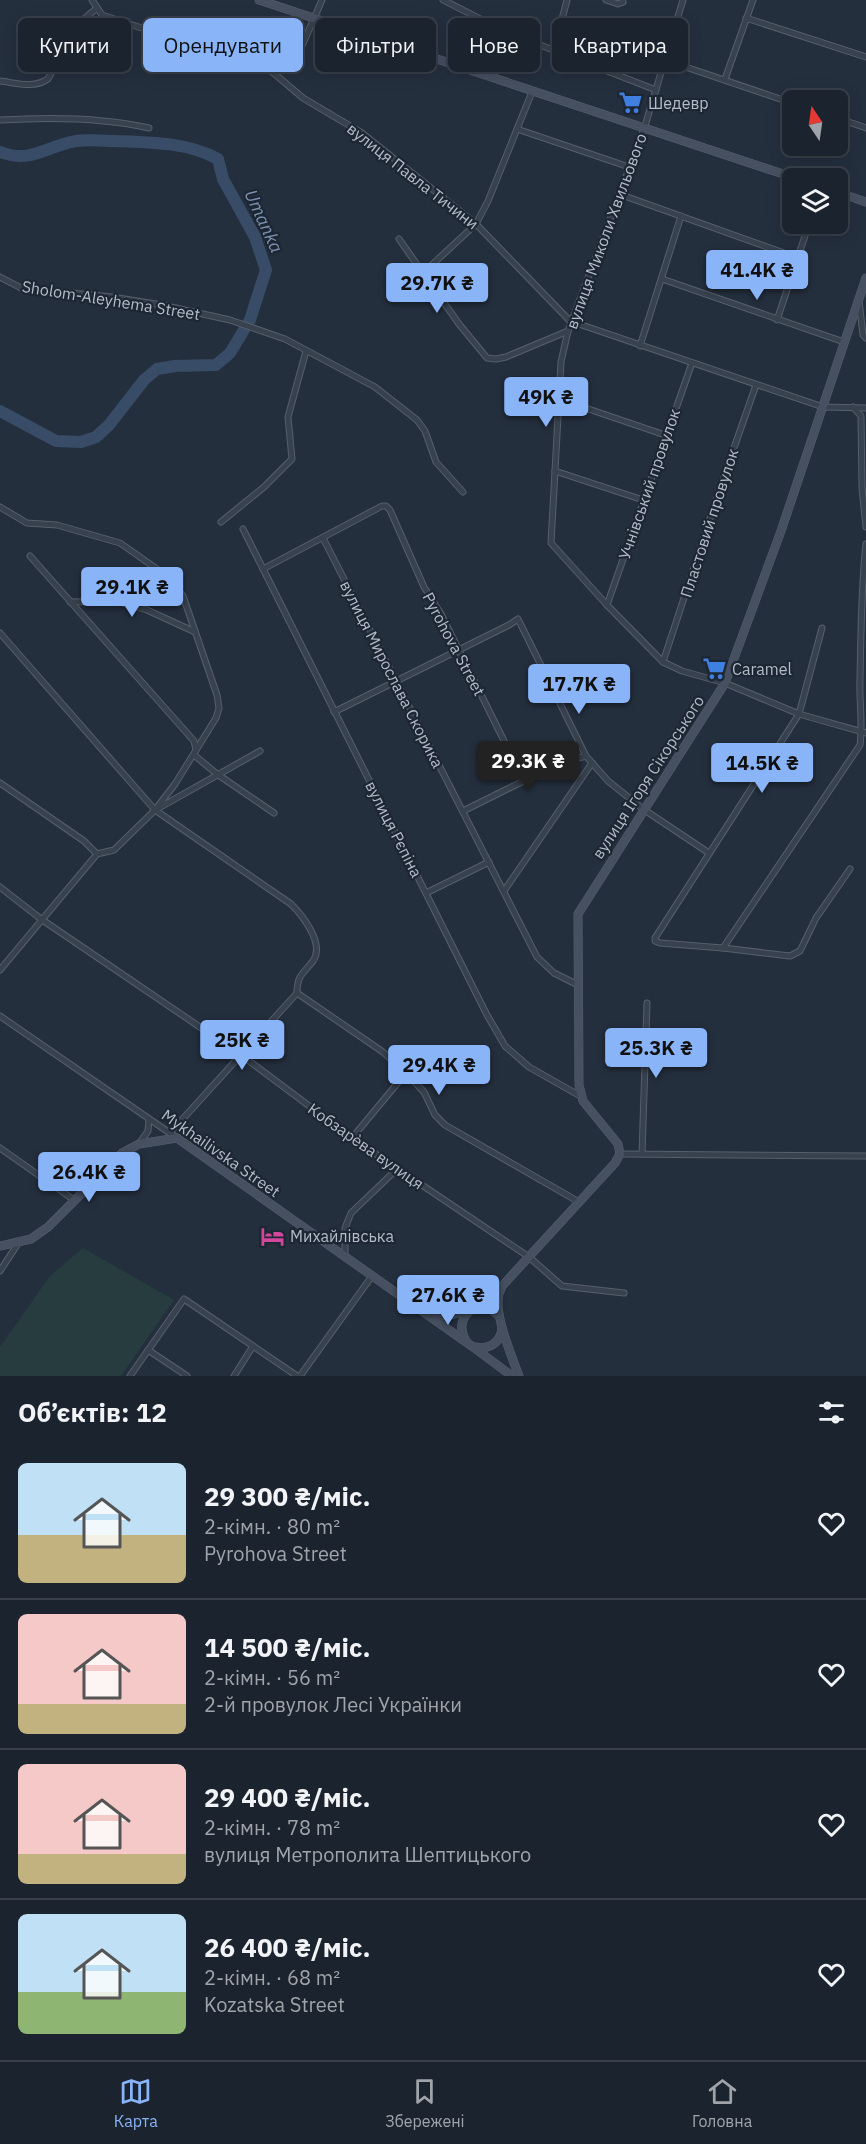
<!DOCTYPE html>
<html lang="uk">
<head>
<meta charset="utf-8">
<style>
	:root { --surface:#1b232e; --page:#242b36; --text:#f1f3f6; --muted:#a0a4aa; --line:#39404a; --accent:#8ab4f8 }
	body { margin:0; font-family:"IBM Plex Sans",sans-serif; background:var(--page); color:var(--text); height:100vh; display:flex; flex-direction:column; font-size:22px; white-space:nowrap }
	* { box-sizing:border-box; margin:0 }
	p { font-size:20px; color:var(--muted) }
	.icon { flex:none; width:33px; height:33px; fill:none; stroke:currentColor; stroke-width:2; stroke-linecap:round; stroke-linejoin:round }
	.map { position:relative; height:1376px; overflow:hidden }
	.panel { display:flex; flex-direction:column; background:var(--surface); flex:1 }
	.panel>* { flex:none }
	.hud { position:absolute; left:18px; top:18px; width:831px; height:54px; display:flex; gap:12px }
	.needle { width:39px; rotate:347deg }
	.tools { position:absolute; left:782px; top:90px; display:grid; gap:12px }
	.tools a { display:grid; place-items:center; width:66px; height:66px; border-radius:9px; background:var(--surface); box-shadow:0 3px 15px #0003,0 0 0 2px var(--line); font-size:30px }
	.price { position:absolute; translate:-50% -51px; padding:0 14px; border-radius:6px; background:var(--accent); color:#111; font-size:20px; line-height:39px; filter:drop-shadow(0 2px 3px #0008) }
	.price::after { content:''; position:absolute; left:50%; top:36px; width:18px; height:14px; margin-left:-9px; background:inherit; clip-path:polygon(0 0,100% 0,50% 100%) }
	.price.current { background:#222; color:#fff }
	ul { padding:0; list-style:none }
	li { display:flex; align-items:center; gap:18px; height:150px; padding:0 18px }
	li+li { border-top:2px solid var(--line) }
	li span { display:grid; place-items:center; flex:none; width:168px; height:120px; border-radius:9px; color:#555 }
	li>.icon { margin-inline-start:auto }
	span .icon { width:72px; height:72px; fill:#fffc; stroke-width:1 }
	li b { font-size:26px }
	h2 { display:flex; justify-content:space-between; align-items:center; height:72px; padding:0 18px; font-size:26px }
	.tag { padding:0 21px; border-radius:9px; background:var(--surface); box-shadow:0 3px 15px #0003,0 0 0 2px var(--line); font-size:21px; line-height:54px }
	.tag.current { background:var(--accent); color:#111 }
	.menu { display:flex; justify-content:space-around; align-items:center; height:84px; border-top:2px solid var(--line); background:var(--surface); font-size:16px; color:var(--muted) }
	.menu a { display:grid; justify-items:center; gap:3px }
	.menu .current { color:var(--accent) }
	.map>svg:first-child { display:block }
</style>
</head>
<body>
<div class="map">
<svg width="866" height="1376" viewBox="0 0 866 1376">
	<rect width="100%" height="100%" fill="#242f3e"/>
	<polygon fill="#263c3f" points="83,1248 174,1300 121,1376 0,1376 0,1347 50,1276"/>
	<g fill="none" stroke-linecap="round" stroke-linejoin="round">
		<path stroke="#394c67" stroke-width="12" d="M0,152C32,164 46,146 76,141C88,139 101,141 113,141C148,142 187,142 218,159L223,179L255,237L266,270L250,320L230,353L216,365L175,366L157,369L144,380L109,425L96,437L81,442L56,441L0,411"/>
		<defs>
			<g id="street">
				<polyline points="92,0 102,15 270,70 303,98 362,133 476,224 570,321 823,407 866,408"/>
				<polyline points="443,0 504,31 656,90"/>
				<polyline points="606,0 618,4 623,2"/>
				<polyline points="683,0 644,129 568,331 561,362 551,543 607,605 663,662 682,671 725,683 799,714 866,733"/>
				<polyline points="746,18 866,57"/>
				<polyline points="554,50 567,0"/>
				<polyline points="665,60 792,103"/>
				<polyline points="270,70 287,70 294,64 322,0"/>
				<polyline points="725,79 753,0"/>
				<path d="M0,81C17,83 33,89 48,79L78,24L97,8"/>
				<polyline points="837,118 866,128"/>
				<path d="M0,120C49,117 101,117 149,128"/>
				<polyline points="517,129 629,167"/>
				<polyline points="619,194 798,258"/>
				<polyline points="399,239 459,324 487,358 496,359 506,357 568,331"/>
				<polyline points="423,273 476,224 488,201 532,92"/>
				<polyline points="0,277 21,288 112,297 162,305 230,320 285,339 375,387 417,420 425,431 436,462 463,492"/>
				<polyline points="662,279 844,342"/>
				<polyline points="859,301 863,335 866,338"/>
				<polyline points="777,320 809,224"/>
				<polyline points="640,346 681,216"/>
				<polyline points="559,399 665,435"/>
				<polyline points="853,407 861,416 862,488 866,527"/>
				<polyline points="555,471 643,500"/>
				<polyline points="0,507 27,523 57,525 120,543 167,576 183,596 217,695 219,708 216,718 175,784 155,810 114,850 97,854 0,970"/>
				<polyline points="221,522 264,487 292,459 288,417 306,351"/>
				<polyline points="243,529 487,1015 505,1046 529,1067 582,1097"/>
				<polyline points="323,538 537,957 554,973 578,985"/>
				<polyline points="30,556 194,741 196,750"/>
				<polyline points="263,569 382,506 386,506 390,510 424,587 441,614 524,781"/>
				<polyline points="70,602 115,601 147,610 195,632"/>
				<polyline points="607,605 692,363"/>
				<polyline points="822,628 799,714 655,938 655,941 660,943 723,948 790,956 800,951 816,918 850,869"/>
				<path d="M0,633L155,810L291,904C303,916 325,944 313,961C303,974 297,975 297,993"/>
				<polyline points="663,662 721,485 756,385"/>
				<polyline points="334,712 509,625 518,619 586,756 608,781 643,809 709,853"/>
				<polyline points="194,755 217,774 274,813"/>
				<polyline points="0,783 84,841 97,854"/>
				<polyline points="157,809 260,751"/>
				<polyline points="463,811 560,763 586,756"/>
				<polyline points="0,887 41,919 241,1055 352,1138 529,1257 562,1286 624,1293"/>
				<polyline points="504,891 592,763"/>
				<polyline points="426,893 489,862"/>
				<path d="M723,948L860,745C863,723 859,701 860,679C861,634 861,589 866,544"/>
				<polyline points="297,993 383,1052 406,1073 424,1092 435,1115 445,1125 579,1202"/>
				<polyline points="0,1016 177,1138"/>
				<polyline points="170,1133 297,993"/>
				<polyline points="352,1138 406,1073"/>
				<polyline points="139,1144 148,1131 149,1119"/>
				<polyline points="0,1148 74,1200"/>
				<polyline points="620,1154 866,1156"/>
				<polyline points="642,1154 647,1003"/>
				<polyline points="345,1257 345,1228 351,1213 397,1169"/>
				<polyline points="0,1271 19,1242"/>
				<polyline points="148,1350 187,1376"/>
				<polyline points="130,1376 184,1299 297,1376"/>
				<polyline points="234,1376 253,1346"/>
				<polyline points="300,1376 372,1276"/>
			</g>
			<g id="secondary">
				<polyline points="259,0 795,178"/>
				<polyline points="837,192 866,202"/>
				<polyline points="0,1246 31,1239 48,1227 122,1153 139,1144 177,1138 473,1347 512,1376"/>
				<path d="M501,1289C490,1306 512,1357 519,1376"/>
				<polyline points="477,1308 490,1309 499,1316"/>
				<polyline points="425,1313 447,1316 477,1308 503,1285 615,1163 620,1154 618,1144 583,1101 579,1085 578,914 725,683 781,531 866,278"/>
				<path d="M466,1341C460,1330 460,1320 469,1312"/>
				<path d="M475,1347C489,1350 500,1343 502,1329"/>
			</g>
		</defs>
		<use href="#street" stroke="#565f6c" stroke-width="7"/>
		<use href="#secondary" stroke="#565f6c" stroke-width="9"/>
		<use href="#street" stroke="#38414e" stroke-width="5"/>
		<use href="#secondary" stroke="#465061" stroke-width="8"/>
	</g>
	<defs>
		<symbol id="supermarket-bare" viewBox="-9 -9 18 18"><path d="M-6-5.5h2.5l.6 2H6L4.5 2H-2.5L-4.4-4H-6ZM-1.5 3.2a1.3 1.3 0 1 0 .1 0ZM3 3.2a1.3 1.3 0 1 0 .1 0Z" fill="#3f7fe0" stroke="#1d2633" stroke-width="2.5" paint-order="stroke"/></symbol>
		<symbol id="hotel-bare" viewBox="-9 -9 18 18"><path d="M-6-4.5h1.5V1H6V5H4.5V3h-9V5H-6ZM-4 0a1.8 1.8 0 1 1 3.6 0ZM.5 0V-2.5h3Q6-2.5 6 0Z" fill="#d1479c" stroke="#1d2633" stroke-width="2.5" paint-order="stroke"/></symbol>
	</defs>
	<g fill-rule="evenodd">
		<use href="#supermarket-bare" x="614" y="86" width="33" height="33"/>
		<use href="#supermarket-bare" x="698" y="652" width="33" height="33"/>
		<use href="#hotel-bare" x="256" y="1220" width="33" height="33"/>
	</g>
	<g text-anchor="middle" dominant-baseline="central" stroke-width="4.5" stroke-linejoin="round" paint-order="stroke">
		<g font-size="16" fill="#b4bcc9" stroke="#1d2633" text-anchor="start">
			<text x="648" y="103">Шедевр</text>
			<text x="732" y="669">Caramel</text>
			<text x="290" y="1236">Михайлівська</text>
		</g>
		<g font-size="16" fill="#b4bcc9" stroke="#1d2633">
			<text transform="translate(413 176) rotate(38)">вулиця Павла Тичини</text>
			<text transform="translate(606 231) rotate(-70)">вулиця Миколи Хвильового</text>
			<text transform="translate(111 300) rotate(9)">Sholom-Aleyhema Street</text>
			<text transform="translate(649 484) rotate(-71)">Учнівський провулок</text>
			<text transform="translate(709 523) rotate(-72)">Пластовий провулок</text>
			<text transform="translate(454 644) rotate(62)">Pyrohova Street</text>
			<text transform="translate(392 674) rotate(63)">вулиця Мирослава Скорика</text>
			<text transform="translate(648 777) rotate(-57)">вулиця Ігоря Сікорського</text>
			<text transform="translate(394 829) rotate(63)">вулиця Рєпіна</text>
			<text transform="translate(366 1146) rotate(35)">Кобзарèва вулиця</text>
			<text transform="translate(221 1153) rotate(35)">Mykhailivska Street</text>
		</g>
		<g font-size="18" font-style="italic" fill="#7c92b1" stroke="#1d2633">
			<text transform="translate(264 221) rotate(65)">Umanka</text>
		</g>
	</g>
</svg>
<div class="tools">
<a><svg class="needle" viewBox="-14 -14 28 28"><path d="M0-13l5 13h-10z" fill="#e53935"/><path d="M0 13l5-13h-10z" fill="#a0a4aa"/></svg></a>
<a><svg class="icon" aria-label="layers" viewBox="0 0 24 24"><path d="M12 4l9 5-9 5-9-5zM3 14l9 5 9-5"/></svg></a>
</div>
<b class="price" style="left:757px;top:301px">41.4K ₴</b>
<b class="price" style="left:437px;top:314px">29.7K ₴</b>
<b class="price" style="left:546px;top:428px">49K ₴</b>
<b class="price" style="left:132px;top:618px">29.1K ₴</b>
<b class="price" style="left:579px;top:715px">17.7K ₴</b>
<b class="price current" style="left:528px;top:792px">29.3K ₴</b>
<b class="price" style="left:762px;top:794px">14.5K ₴</b>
<b class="price" style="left:242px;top:1071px">25K ₴</b>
<b class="price" style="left:656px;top:1079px">25.3K ₴</b>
<b class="price" style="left:439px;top:1096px">29.4K ₴</b>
<b class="price" style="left:89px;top:1203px">26.4K ₴</b>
<b class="price" style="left:448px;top:1326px">27.6K ₴</b>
<div class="hud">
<a class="tag">Купити</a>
<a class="tag current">Орендувати</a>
<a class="tag">Фільтри</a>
<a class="tag">Нове</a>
<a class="tag">Квартира</a>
</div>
</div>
<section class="panel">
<h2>Об’єктів: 12<svg class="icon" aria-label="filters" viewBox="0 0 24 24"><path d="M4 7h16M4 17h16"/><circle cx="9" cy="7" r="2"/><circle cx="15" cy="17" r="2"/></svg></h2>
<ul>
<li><span style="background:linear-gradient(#bfe0f5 60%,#c2b280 0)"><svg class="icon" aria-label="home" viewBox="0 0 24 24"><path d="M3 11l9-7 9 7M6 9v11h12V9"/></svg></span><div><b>29 300 ₴/міс.</b><p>2-кімн. · 80 m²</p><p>Pyrohova Street</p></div><svg class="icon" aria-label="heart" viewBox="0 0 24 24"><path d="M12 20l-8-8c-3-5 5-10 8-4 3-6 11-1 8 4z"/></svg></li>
<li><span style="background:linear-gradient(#f6c9c9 75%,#c2b280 0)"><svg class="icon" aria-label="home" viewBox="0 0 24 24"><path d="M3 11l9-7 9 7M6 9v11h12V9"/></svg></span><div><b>14 500 ₴/міс.</b><p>2-кімн. · 56 m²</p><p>2-й провулок Лесі Українки</p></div><svg class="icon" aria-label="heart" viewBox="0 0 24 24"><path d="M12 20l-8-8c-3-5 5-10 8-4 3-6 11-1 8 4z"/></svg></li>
<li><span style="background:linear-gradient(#f6c9c9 75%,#c2b280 0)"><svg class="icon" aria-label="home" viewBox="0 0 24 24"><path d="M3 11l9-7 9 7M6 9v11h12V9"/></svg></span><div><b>29 400 ₴/міс.</b><p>2-кімн. · 78 m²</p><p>вулиця Метрополита Шептицького</p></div><svg class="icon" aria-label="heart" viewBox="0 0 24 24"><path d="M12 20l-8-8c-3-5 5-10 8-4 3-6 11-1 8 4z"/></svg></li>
<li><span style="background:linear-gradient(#bfe0f5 65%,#8fb573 0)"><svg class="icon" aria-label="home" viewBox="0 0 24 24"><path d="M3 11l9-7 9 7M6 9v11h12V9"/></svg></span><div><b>26 400 ₴/міс.</b><p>2-кімн. · 68 m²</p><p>Kozatska Street</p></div><svg class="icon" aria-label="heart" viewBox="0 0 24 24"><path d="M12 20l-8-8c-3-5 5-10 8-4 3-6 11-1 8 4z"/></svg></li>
</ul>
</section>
<nav class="menu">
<a class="current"><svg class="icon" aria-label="map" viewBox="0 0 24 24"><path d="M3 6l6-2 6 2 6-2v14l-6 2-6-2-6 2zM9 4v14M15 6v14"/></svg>Карта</a>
<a><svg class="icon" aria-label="saved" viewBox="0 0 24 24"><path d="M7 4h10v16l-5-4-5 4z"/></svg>Збережені</a>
<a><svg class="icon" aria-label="home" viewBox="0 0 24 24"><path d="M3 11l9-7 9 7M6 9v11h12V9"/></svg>Головна</a>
</nav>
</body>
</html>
